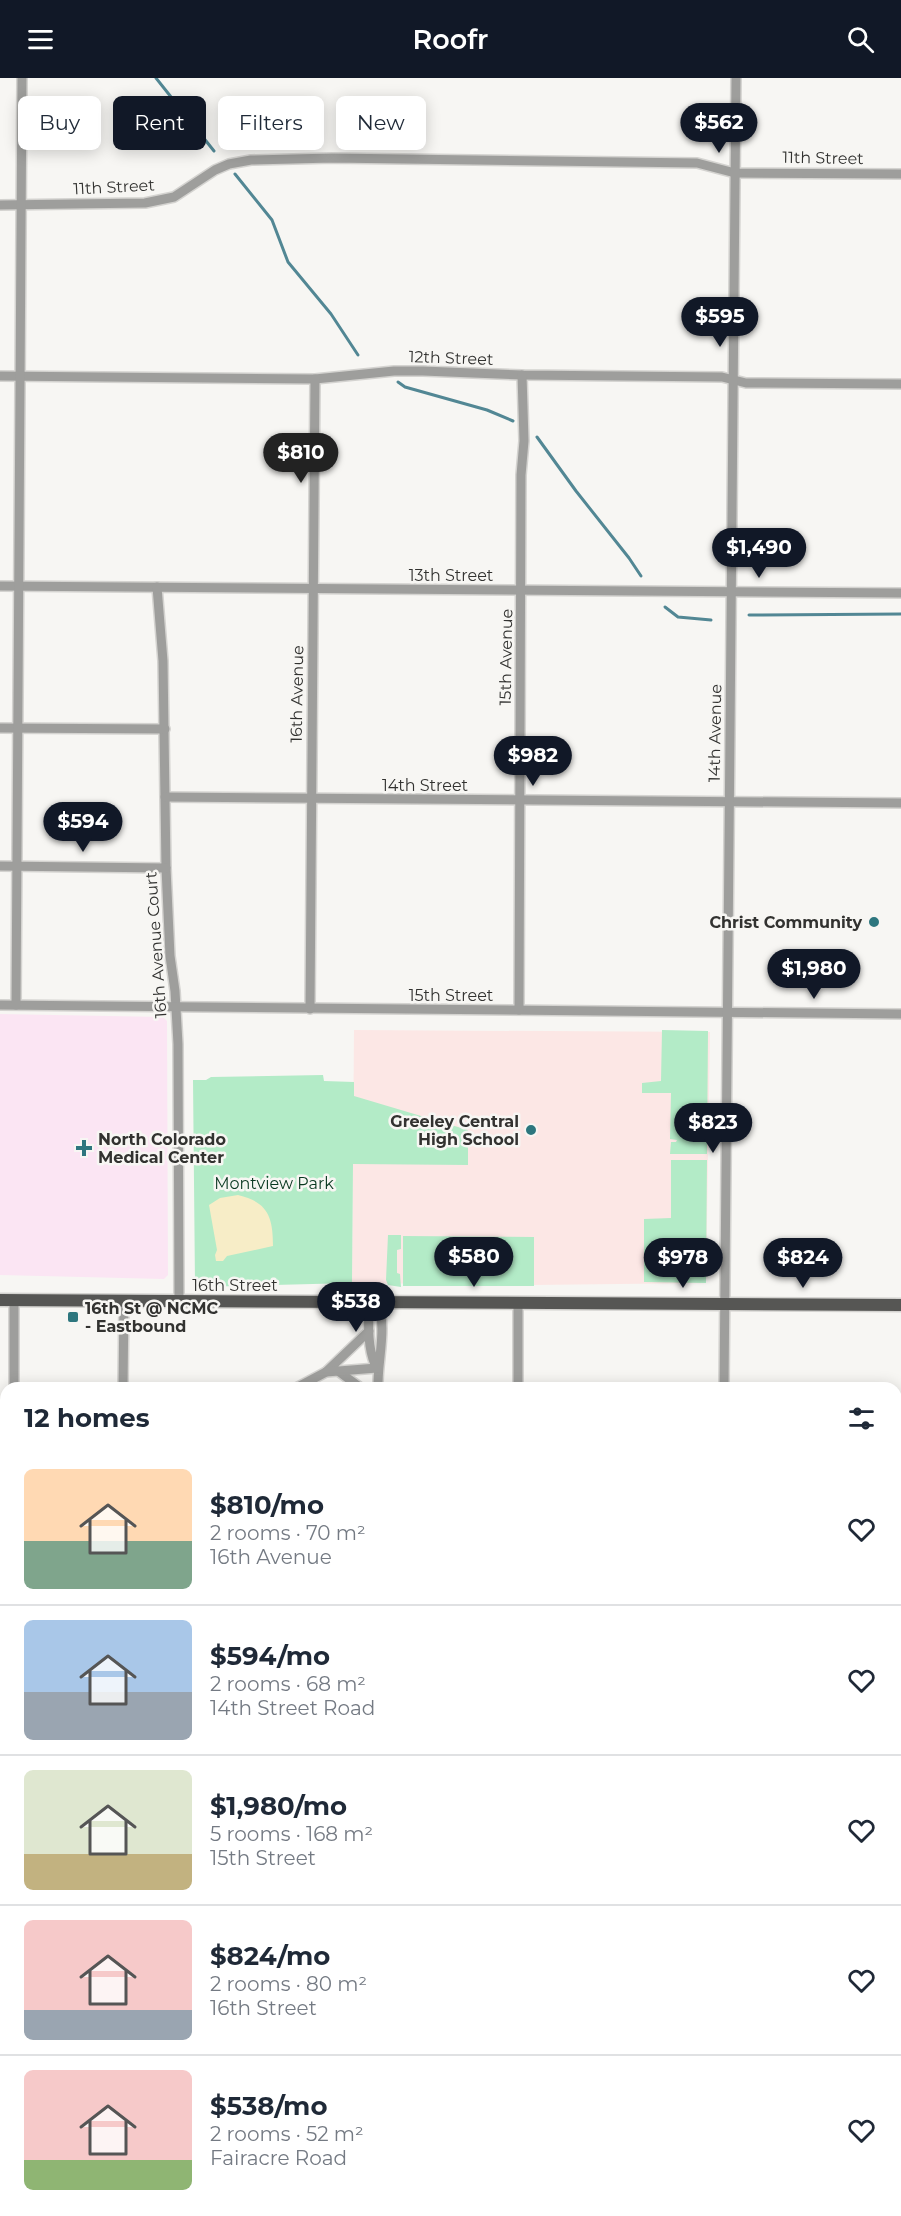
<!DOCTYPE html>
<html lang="en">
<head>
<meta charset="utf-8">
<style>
	:root { --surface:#fff; --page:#f2f2f3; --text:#1f2937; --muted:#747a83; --line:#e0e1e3; --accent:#111827 }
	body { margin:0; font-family:Montserrat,sans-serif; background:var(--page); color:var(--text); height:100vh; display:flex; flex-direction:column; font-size:22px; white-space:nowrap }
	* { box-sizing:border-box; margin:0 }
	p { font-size:20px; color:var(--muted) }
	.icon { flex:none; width:33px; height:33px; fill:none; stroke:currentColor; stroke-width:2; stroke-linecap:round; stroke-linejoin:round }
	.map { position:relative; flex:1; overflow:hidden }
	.sheet { position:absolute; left:0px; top:1304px; width:902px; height:836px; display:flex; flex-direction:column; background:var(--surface); border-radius:18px 18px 0 0; box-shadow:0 3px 15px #0003 }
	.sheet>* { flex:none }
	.top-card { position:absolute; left:18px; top:18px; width:600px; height:54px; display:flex; gap:12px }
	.price { position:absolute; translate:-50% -51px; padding:0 14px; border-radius:21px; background:var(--accent); color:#fff; font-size:20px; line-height:39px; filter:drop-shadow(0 2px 3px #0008) }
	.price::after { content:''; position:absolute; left:50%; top:36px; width:18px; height:14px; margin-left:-9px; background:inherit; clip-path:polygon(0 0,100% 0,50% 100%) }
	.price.on { background:#222; color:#fff }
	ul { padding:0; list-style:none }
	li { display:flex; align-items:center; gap:18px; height:150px; padding:0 24px }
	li+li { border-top:2px solid var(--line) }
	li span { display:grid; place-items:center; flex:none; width:168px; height:120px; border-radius:9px; color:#555 }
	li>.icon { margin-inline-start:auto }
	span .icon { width:72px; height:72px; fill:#fffc; stroke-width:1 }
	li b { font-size:26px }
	h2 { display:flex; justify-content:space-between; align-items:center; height:72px; padding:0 24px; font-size:26px }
	.pill { padding:0 21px; border-radius:9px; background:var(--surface); box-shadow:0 3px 15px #0003; font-size:21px; line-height:54px }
	.pill.on { background:var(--accent); color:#fff }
	header { display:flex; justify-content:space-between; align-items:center; height:78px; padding:0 24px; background:var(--accent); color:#fff; font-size:27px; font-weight:600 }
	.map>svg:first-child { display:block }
</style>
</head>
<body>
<header><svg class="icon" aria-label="menu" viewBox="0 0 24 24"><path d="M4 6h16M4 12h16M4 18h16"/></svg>Roofr<svg class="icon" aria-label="search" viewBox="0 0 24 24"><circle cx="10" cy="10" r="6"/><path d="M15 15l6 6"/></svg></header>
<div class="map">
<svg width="901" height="2138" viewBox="0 0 901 2138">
	<rect width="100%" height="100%" fill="#f7f6f3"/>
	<polygon fill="#fce7e5" points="354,952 710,954 706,1205 532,1207 352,1205"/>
	<polygon fill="#fbe5f3" points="0,936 163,939 167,943 168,1197 164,1201 0,1197"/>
	<g fill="#b3ebc7">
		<polygon points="662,952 708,953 707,1076 670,1076 671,1064 676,1064 677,1062 670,1061 671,1015 642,1015 642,1005 661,1003"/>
		<polygon points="323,997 324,1003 354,1004 354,1018 468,1052 468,1087 353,1086 352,1205 201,1209 195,1206 193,1002 206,1002 211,999"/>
		<polygon points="671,1082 707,1082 706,1205 644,1204 644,1141 671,1140"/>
		<polygon points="388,1157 401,1157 401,1171 397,1172 397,1195 400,1196 401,1209 388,1207 386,1202"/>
		<polygon points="403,1158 534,1159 534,1208 403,1208"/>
		<polygon points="241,2133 316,2133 316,2138 244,2138"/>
	</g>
	<path fill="#f7edc7" d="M238,1117C268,1124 273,1139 273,1168L227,1178L223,1183H216L215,1177L217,1172L209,1127L220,1120Z"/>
	<polygon fill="#5fabbf" stroke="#528794" stroke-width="1.5" points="129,2133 241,2133 244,2138 133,2138"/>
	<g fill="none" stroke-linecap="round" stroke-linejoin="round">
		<g stroke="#528794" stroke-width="3">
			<polyline points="156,0 214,73"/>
			<polyline points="235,96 272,142 288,184 331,236 358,277"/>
			<polyline points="398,304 405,309 487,332 513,343"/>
			<polyline points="537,359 576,413 629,480 641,498"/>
			<polyline points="665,529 678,539 711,542"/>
			<polyline points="749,537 901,536"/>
		</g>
		<defs>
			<g id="minor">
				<polyline points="0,127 145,125 174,119 215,92 229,86 251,82 332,80 697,85 735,95 901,96"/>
				<polyline points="0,298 315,301 394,293 423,293 522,297 722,299 746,305 901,306"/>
				<polyline points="0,508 901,515"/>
				<polyline points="157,509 163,583 166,790 170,878 175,913 178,966 179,1223"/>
				<polyline points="0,650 165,651"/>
				<polyline points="165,719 901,725"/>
				<polyline points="0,788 166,790"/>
				<polyline points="0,927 901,936"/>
				<polyline points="16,927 22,0"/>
				<polyline points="310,931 315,301"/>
				<polyline points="519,932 521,397 524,363 522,297"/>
				<path d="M377,1290C368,1275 368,1250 369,1232L377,1224C388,1249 377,1283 378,1310"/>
				<polyline points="338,1293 361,1310"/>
				<polyline points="326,1294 369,1253"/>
				<polyline points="14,1310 14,1222"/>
				<polyline points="123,1310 124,1223"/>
				<polyline points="296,1310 326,1294 377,1290"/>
				<polyline points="518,1310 518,1225"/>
				<polyline points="724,1310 736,0"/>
				<polyline points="896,1434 901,1435"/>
				<polyline points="896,1643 901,1643"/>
				<polyline points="0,1801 6,1800"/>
				<polyline points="896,1852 901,1852"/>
				<polyline points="0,2028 6,2030"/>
				<polyline points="896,2101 901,2101"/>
				<polyline points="78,2133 79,2138"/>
				<polyline points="456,2133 456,2138"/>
				<polyline points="542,2138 542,2133"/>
				<polyline points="718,2138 718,2133"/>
			</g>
			<polyline id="major" points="0,1222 901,1227"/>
		</defs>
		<use href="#minor" stroke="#d4d3d0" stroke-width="12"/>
		<use href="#major" stroke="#d4d3d0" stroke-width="15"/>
		<use href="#minor" stroke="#9e9e9c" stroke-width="9"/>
		<use href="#major" stroke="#565654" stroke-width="12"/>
	</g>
	<g fill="#2d767e" stroke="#f7f6f3" stroke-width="2">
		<circle cx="874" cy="844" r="6"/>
		<circle cx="531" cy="1052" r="6"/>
		<path d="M81 1061h6v6h6v6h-6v6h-6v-6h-6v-6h6z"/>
		<rect x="67" y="1233" width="12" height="12" rx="3"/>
	</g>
	<g text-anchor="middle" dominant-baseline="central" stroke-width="5" stroke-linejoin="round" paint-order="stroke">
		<g font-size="16" fill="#323230" stroke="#f7f6f3">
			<text transform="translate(823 80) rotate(1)">11th Street</text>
			<text transform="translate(114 109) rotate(-3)">11th Street</text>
			<text transform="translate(451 280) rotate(2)">12th Street</text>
			<text x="451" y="497">13th Street</text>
			<text transform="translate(506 579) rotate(-89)">15th Avenue</text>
			<text transform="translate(297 616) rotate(-89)">16th Avenue</text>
			<text transform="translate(715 655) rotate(-89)">14th Avenue</text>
			<text x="425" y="707">14th Street</text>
			<text transform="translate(156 867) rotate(-94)">16th Avenue Court</text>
			<text x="451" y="917">15th Street</text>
			<text x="235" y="1207">16th Street</text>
		</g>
		<g font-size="16" font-weight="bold" fill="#323230" stroke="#f7f6f3" text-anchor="end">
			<text x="862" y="844">Christ Community</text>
			<text x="519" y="1043">Greeley Central<tspan x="519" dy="18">High School</tspan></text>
			<text x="98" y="1061" text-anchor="start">North Colorado<tspan x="98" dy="18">Medical Center</tspan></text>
			<text x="85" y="1230" text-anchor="start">16th St @ NCMC<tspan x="85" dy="18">- Eastbound</tspan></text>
		</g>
		<g font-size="16" fill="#083820" stroke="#f7f6f3">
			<text x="274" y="1105">Montview Park</text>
		</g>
	</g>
</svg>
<b class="price" style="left:719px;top:76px">$562</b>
<b class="price" style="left:720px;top:270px">$595</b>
<b class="price on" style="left:301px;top:406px">$810</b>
<b class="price" style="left:759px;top:501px">$1,490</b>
<b class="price" style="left:533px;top:709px">$982</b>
<b class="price" style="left:83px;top:775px">$594</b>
<b class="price" style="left:814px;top:922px">$1,980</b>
<b class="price" style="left:713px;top:1076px">$823</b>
<b class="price" style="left:474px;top:1210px">$580</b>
<b class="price" style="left:683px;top:1211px">$978</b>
<b class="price" style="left:803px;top:1211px">$824</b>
<b class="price" style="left:356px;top:1255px">$538</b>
<div class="top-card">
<a class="pill">Buy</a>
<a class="pill on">Rent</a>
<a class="pill">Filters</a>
<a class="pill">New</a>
</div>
<section class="sheet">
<h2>12 homes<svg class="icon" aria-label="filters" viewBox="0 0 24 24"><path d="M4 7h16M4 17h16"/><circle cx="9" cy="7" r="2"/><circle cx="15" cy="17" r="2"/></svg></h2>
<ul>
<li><span style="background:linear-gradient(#ffd9b3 60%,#7fa58c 0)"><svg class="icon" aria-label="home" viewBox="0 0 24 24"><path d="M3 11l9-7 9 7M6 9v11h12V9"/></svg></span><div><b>$810/mo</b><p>2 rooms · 70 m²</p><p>16th Avenue</p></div><svg class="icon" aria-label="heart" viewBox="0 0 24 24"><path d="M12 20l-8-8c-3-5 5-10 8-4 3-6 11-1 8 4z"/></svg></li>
<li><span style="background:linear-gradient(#a9c7e8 60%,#9aa5b1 0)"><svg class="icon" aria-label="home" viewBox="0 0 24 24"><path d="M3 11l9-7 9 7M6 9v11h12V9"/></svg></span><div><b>$594/mo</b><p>2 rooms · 68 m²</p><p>14th Street Road</p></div><svg class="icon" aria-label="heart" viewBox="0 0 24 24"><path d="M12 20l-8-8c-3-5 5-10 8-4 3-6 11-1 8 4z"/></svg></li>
<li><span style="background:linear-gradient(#dfe7d0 70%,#c2b280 0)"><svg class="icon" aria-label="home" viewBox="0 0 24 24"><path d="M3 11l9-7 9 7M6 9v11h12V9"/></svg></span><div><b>$1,980/mo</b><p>5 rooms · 168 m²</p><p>15th Street</p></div><svg class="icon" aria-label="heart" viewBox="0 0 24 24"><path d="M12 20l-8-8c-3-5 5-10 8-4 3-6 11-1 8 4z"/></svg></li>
<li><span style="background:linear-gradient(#f6c9c9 75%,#9aa5b1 0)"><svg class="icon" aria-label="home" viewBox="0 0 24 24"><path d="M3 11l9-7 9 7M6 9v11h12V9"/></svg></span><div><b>$824/mo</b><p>2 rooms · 80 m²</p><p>16th Street</p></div><svg class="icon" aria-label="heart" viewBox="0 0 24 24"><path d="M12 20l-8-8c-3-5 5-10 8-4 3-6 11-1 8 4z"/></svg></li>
<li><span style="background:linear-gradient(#f6c9c9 75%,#8fb573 0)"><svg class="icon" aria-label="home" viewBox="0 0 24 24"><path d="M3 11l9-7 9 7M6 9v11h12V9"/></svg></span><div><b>$538/mo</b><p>2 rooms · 52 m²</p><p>Fairacre Road</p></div><svg class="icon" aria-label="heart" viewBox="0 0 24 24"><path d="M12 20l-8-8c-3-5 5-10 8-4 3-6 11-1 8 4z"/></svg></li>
</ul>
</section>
</div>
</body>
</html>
